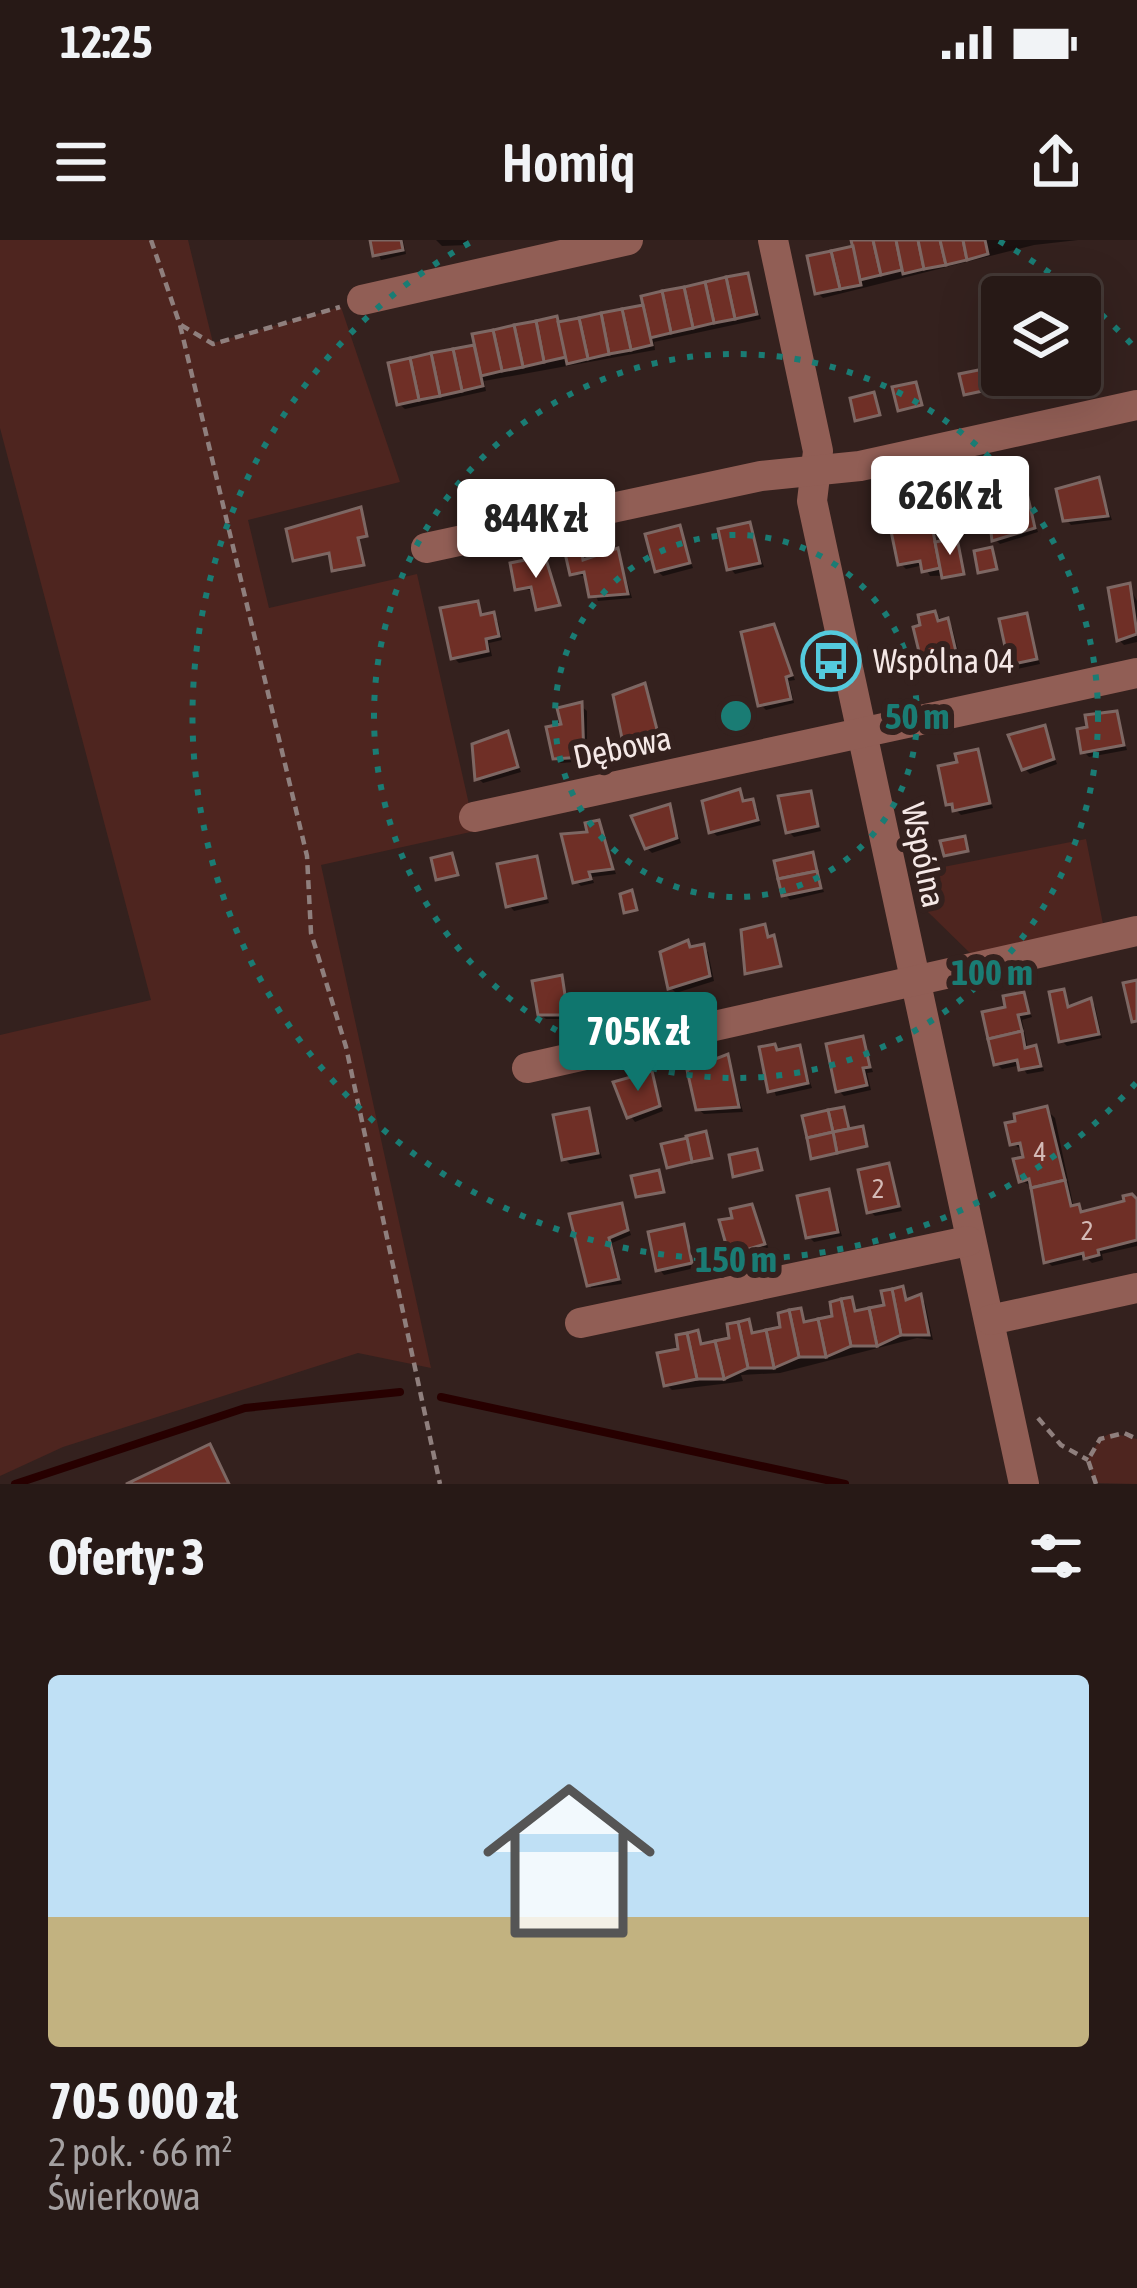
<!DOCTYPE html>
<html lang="pl">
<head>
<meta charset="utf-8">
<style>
	:root { --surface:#271916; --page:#332623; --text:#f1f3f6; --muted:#a4a0a1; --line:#433835; --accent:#0f766e }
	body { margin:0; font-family:"Asap Condensed",sans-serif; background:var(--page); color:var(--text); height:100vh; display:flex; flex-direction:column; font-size:45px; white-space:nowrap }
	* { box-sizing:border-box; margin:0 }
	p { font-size:39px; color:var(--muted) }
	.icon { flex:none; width:66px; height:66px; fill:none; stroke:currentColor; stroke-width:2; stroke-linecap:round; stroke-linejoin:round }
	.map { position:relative; height:1244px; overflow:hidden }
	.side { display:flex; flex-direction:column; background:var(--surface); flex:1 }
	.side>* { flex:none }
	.buttons { position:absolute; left:981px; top:36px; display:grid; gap:24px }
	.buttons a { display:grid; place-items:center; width:120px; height:120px; border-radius:12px; background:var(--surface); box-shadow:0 12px 48px #0002,0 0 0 3px var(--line); font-size:60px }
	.price { position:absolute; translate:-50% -102px; padding:0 27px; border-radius:12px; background:#fff; color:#222; font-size:39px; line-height:78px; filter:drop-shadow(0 3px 6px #0008) }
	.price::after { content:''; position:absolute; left:50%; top:72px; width:36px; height:27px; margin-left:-18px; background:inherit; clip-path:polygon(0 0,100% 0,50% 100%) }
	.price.active { background:var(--accent); color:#fff }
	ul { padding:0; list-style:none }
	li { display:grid; align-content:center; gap:24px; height:636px; padding:0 48px }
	li span { display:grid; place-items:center; height:372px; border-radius:12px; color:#555 }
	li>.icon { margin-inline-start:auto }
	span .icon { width:216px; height:216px; fill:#fffc; stroke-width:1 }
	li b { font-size:51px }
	h2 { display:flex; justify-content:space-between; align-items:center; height:144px; padding:0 48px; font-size:51px }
	.status { display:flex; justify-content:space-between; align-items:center; height:84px; padding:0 60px; background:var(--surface); direction:ltr }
	.status svg { height:33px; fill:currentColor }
	header { display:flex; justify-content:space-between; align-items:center; height:156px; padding:0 48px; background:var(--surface); font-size:54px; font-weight:600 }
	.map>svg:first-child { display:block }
</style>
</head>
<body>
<div class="status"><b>12:25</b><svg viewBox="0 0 49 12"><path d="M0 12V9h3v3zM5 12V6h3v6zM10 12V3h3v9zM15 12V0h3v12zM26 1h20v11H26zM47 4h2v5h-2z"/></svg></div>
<header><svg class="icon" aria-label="menu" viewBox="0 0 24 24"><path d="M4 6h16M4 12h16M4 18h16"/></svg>Homiq<svg class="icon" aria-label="share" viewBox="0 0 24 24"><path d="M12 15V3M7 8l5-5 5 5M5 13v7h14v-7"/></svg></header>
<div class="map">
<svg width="1137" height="1244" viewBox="0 0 1137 1244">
	<rect width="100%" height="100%" fill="#34211e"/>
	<g fill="#4e251f">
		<polygon points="0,0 188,0 213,103 341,67 400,242 248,280 269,368 417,334 475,591 321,625 431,1128 358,1113 63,1207 0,1236 0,795 151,760 0,188"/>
		<polygon points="1086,599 1103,684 971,714 927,671 918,632"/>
		<polygon points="1111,1193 1137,1199 1137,1244 1094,1243 1088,1219 1100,1199"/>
	</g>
	<g fill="#0007">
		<polygon points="373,0 403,0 406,14 381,20"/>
		<polygon points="436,0 467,0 467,5 442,6"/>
		<polygon points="865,0 1078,0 1034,5 823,58 818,53"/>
		<polygon points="747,36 761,79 654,102 655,110 484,141 486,151 405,169 399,164 391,126 647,67"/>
		<polygon points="994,231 1003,255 977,260 972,255"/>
		<polygon points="1098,240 1112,280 1071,285 1066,279"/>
		<polygon points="1026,256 1038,292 1000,304 995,299"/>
		<polygon points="360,270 367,297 358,299 364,326 337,332 332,314 295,319"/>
		<polygon points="929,278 938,305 958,303 964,335 930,336 924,325 906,329 900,323"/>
		<polygon points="749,285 764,327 735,334 730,328"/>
		<polygon points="679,288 693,328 663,336 657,331"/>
		<polygon points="618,311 632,358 598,361 588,337 573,334 580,313 586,322"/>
		<polygon points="544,319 561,362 538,366 535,351 518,348"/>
		<polygon points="1129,346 1137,361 1137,402 1124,405 1119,400"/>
		<polygon points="477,364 484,377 498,381 502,400 489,403 492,416 459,423 453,417"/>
		<polygon points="934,374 952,387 961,421 930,428 925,423"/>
		<polygon points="1026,376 1040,424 1017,429 1012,424"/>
		<polygon points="774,388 795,440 789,441 794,463 766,470 761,465"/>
		<polygon points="645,446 663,505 632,512 627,506"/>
		<polygon points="581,466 587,471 587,521 561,523 556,518 564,486"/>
		<polygon points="1116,474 1127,510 1089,517 1084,512"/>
		<polygon points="1044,488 1057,524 1030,534 1024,528"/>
		<polygon points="507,495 521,532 483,543 478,538"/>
		<polygon points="977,512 993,568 961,575 949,563 960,525"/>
		<polygon points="739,552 746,563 757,567 761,585 717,596 712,591"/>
		<polygon points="810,554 821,591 794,597 789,592"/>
		<polygon points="669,568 681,603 652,613 647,608"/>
		<polygon points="598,584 616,634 592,637 594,643 581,646 576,641"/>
		<polygon points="536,619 549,663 514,671 509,665"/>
		<polygon points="818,636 824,652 790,660 785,654"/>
		<polygon points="688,704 708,712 714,741 676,753 671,748"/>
		<polygon points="561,738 572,779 546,779 540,774"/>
		<polygon points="1063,752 1071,769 1090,761 1095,766 1102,798 1067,806 1062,801"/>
		<polygon points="1023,755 1032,777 1022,780 1028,810 1040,814 1044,831 1027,834 1021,825 1002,829 997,824 1008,770"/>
		<polygon points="862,799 873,832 867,833 871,850 844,856 839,851"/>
		<polygon points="799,808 812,848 776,856 762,810"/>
		<polygon points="727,817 743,872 704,874 698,869 708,821"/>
		<polygon points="651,834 663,871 635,882 621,863 617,845"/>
		<polygon points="1046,869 1055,878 1074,969 1085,974 1137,962 1137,1006 1102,1014 1103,1020 1092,1023 1087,1018 1052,1026 1047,1021 1034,948 1021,940 1025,912 1013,904"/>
		<polygon points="588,871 602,918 570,924 565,919"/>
		<polygon points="888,926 902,971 875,976 870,971"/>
		<polygon points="828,952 842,996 814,1002 809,997"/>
		<polygon points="621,966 631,995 612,1003 622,1044 591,1048 573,976"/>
		<polygon points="751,967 769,1009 737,1019 732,1013 735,980"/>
		<polygon points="683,988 695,1028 664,1035 659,1029"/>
		<polygon points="902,1050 909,1062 920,1058 925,1063 933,1100 917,1098 780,1133 741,1135 743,1141 730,1143 672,1150 667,1145 682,1111 697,1094 704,1106 733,1100 748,1083 755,1096 784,1089 800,1071 807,1084 836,1078 851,1060 858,1073 887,1067"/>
	</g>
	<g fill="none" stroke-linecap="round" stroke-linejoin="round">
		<g stroke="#270000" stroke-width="8">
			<polyline points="441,1157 845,1244"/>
			<polyline points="15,1244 245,1168 400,1152"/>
		</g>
	</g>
	<g fill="#6f2f26" stroke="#7d6763" stroke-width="3">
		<polygon points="370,0 401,0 403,10 373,16"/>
		<polygon points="851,0 873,0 881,35 860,40"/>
		<polygon points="873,0 896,0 902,30 881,35"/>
		<polygon points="896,0 918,0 924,29 903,34"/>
		<polygon points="918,0 940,0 946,25 924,29"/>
		<polygon points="940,0 963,0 967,20 946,25"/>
		<polygon points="963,0 985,0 988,14 967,20"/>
		<polygon points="853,6 861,45 840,49 831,11"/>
		<polygon points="831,11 840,49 815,54 807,16"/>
		<polygon points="748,33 757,74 735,79 726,37"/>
		<polygon points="726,37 735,79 714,83 705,42"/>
		<polygon points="705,42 714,83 693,88 684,47"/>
		<polygon points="684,47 693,88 671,93 662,51"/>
		<polygon points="662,51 671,93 650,98 641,56"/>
		<polygon points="643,65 652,105 631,110 622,69"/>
		<polygon points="622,69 631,110 609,114 601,73"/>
		<polygon points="601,73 609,114 588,119 579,78"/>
		<polygon points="557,76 566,117 544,122 536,81"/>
		<polygon points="579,78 588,119 567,124 558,82"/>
		<polygon points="536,81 544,122 523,127 514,85"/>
		<polygon points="514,85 523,127 502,131 493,90"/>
		<polygon points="493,90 502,131 481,136 472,94"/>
		<polygon points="474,105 483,146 462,151 453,109"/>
		<polygon points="453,109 462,151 440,156 431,113"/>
		<polygon points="431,113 440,156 419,160 410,118"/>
		<polygon points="410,118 419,160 397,165 388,123"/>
		<polygon points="999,124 1002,135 1026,135 1028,143 1004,147"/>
		<polygon points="988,128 992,149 964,155 959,134"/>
		<polygon points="916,142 922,165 898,171 892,147"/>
		<polygon points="874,152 880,175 855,181 850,158"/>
		<polygon points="995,228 999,251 969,257 965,234"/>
		<polygon points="1099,237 1108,276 1063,281 1056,249"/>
		<polygon points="1027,253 1035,288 992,301 988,265"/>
		<polygon points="361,267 367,296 358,298 364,325 332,331 329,313 293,321 286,289"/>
		<polygon points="930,275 940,328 922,332 920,321 898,325 891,291 916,286 915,278"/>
		<polygon points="750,282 760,323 727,330 718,289"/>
		<polygon points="680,285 690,323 655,332 645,294"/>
		<polygon points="957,298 964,334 942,338 935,302"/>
		<polygon points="992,307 997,329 978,333 974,311"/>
		<polygon points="618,308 628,354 589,357 584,332 570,335 565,313 581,309 583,320"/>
		<polygon points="545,316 560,365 536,370 531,347 515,350 510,323"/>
		<polygon points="1130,343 1137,394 1117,401 1108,348"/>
		<polygon points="478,361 481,375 494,372 499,396 486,399 488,411 451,419 440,368"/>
		<polygon points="935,371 938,381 948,378 957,416 922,424 913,387 920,385 918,375"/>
		<polygon points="1027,373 1037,419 1009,425 999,379"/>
		<polygon points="774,384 792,435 786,437 791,459 758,466 741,392"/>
		<polygon points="645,443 660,501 624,508 613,455"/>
		<polygon points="582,462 584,517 553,519 546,487 561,484 557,468"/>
		<polygon points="1117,471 1124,505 1081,513 1077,489 1087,487 1085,475"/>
		<polygon points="1045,485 1054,519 1022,530 1008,495"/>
		<polygon points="508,491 518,527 475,540 472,504"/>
		<polygon points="978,509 990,563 953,571 952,564 946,565 938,526 957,522 955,514"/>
		<polygon points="740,549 743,561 753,559 758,580 709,593 702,561"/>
		<polygon points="811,551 818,586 786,593 778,556"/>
		<polygon points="670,564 677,598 645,609 631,576"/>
		<polygon points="599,580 613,629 589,632 591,639 573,643 561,594 587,592 585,583"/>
		<polygon points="965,596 968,611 944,616 940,601"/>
		<polygon points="813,612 817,631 778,639 774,621"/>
		<polygon points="452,613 458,635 436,640 431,618"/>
		<polygon points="537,616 546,658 506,667 497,624"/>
		<polygon points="817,631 821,648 782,656 778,639"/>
		<polygon points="632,650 637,670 624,673 620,654"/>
		<polygon points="765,684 768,697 774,695 781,726 745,734 741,690"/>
		<polygon points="688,700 690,707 704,704 710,736 668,749 660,712"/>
		<polygon points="562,735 568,775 538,775 532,741"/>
		<polygon points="1137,740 1137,781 1132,782 1123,743"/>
		<polygon points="1064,749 1068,767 1091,758 1099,794 1059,802 1049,752"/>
		<polygon points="1024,752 1029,773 1018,775 1022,791 988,799 982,772 1005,767 1003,756"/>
		<polygon points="1022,791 1025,808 1036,805 1041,826 1019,830 1017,820 994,825 988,799"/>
		<polygon points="863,796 870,827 863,828 867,845 836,852 826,804"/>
		<polygon points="775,804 777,810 800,805 808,843 768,852 759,807"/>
		<polygon points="728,814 739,867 696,870 687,830"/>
		<polygon points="652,831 660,866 627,878 613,842"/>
		<polygon points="1047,866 1065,940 1031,948 1029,939 1019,942 1013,919 1023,917 1020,903 1010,905 1005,883 1015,881 1014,874"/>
		<polygon points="844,867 849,889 833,892 828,870"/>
		<polygon points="589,868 598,913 562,920 553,875"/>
		<polygon points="828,870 833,892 807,898 802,876"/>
		<polygon points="863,886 867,906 837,913 833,892"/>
		<polygon points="706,891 712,918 692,922 686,896"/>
		<polygon points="833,892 837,913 811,919 807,898"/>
		<polygon points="687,898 692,922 667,928 661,904"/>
		<polygon points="757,909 762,930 733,937 729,915"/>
		<polygon points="889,923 899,966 867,973 858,930"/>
		<polygon points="659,930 664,952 636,957 631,936"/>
		<polygon points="1065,940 1071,966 1079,964 1081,972 1124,961 1123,956 1132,954 1137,959 1137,1000 1098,1010 1099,1015 1084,1019 1083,1013 1044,1023 1031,948"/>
		<polygon points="829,949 838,992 806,998 797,956"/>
		<polygon points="622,963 628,990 609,998 619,1039 587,1046 569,974"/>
		<polygon points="752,964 765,1004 729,1015 719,980 732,978 730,969"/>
		<polygon points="684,984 692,1023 656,1031 648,992"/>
		<polygon points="903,1046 906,1060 921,1054 929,1095 901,1095 892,1049"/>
		<polygon points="892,1049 901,1095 877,1106 869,1068 884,1065 881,1051"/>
		<polygon points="852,1057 855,1071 869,1068 877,1106 851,1106 841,1059"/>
		<polygon points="841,1059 851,1106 826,1117 818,1079 832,1076 830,1062"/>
		<polygon points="801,1068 804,1082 818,1079 826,1117 799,1117 789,1070"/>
		<polygon points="789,1070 799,1117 774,1128 766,1090 780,1087 778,1073"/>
		<polygon points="749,1079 752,1093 766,1090 774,1128 748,1128 738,1082"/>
		<polygon points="738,1082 748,1128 724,1139 715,1101 729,1098 727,1084"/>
		<polygon points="698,1090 701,1104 715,1101 724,1139 697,1139 687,1093"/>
		<polygon points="687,1093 697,1139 664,1146 657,1113 678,1109 676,1095"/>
		<polygon points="210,1204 229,1244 126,1244"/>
	</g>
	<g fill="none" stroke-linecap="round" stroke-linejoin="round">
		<g stroke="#8f7f7d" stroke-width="4.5" stroke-dasharray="9 6" stroke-linecap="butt">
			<polyline points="151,0 180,85 307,616 311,693 346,807 440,1244"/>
			<polyline points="181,85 213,104 340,67"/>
			<polyline points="1038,1178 1061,1205 1088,1220"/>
			<polyline points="1096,1244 1088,1220 1100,1199 1124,1193 1137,1199"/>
		</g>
		<g stroke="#915e55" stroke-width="30">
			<polyline points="773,0 818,211 812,261 1024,1244"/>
			<polyline points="362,60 628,0"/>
			<polyline points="426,308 761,236 860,226 1137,165"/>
			<polyline points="474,577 1137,433"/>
			<polyline points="527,828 1137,691"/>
			<polyline points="990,1080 1137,1048"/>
			<polyline points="580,1083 968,1001"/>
		</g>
	</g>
	<g fill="none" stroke="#1a7c74" stroke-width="6" stroke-dasharray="6 12">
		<circle cx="736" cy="476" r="181"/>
		<circle cx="736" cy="476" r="362"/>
		<path d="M1136 843A543 543 0 1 1 473 1M999 1A543 543 0 0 1 1136 109"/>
	</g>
	<defs>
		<symbol id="bus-ring" viewBox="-11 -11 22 22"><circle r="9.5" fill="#34211e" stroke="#54cadd" stroke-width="1.5"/><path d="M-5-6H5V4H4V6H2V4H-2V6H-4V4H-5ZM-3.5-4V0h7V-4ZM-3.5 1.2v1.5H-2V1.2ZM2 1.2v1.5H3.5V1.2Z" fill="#54cadd"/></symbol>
	</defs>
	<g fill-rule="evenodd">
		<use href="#bus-ring" x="798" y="388" width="66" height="66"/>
	</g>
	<g text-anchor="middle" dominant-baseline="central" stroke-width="12" stroke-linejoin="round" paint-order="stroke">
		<g font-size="27" fill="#d4bab6">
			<text x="1040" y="911">4</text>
			<text x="878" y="948">2</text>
			<text x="1087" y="990">2</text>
		</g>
		<g font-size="33" fill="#f5e8e6" stroke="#34211e" text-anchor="start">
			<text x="873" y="421">Wspólna 04</text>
		</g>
		<g font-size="33" fill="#f5e8e6" stroke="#34211e">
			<text transform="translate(622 507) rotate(-12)">Dębowa</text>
			<text transform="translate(924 615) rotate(78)">Wspólna</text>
		</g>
	</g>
	<circle cx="736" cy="476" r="18" fill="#1a7c74" stroke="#34211e" stroke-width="6"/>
	<g font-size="36" text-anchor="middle" font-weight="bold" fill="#1a7c74" stroke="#34211e" stroke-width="12" stroke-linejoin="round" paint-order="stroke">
		<text x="917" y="489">50 m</text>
		<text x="992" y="745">100 m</text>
		<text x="736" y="1032">150 m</text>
	</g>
</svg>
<div class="buttons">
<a><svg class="icon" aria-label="layers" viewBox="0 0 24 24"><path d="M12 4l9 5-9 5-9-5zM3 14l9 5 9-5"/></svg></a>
</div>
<b class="price" style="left:950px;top:318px">626K zł</b>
<b class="price" style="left:536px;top:341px">844K zł</b>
<b class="price active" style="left:638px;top:854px">705K zł</b>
</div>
<section class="side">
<h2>Oferty: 3<svg class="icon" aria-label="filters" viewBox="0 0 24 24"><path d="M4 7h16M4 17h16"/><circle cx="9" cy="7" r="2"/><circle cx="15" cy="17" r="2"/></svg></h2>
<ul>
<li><span style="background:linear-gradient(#bfe0f5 65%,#c2b280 0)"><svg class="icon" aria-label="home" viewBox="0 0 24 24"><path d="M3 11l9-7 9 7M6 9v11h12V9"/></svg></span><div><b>705 000 zł</b><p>2 pok. · 66 m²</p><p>Świerkowa</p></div></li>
</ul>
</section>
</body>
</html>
